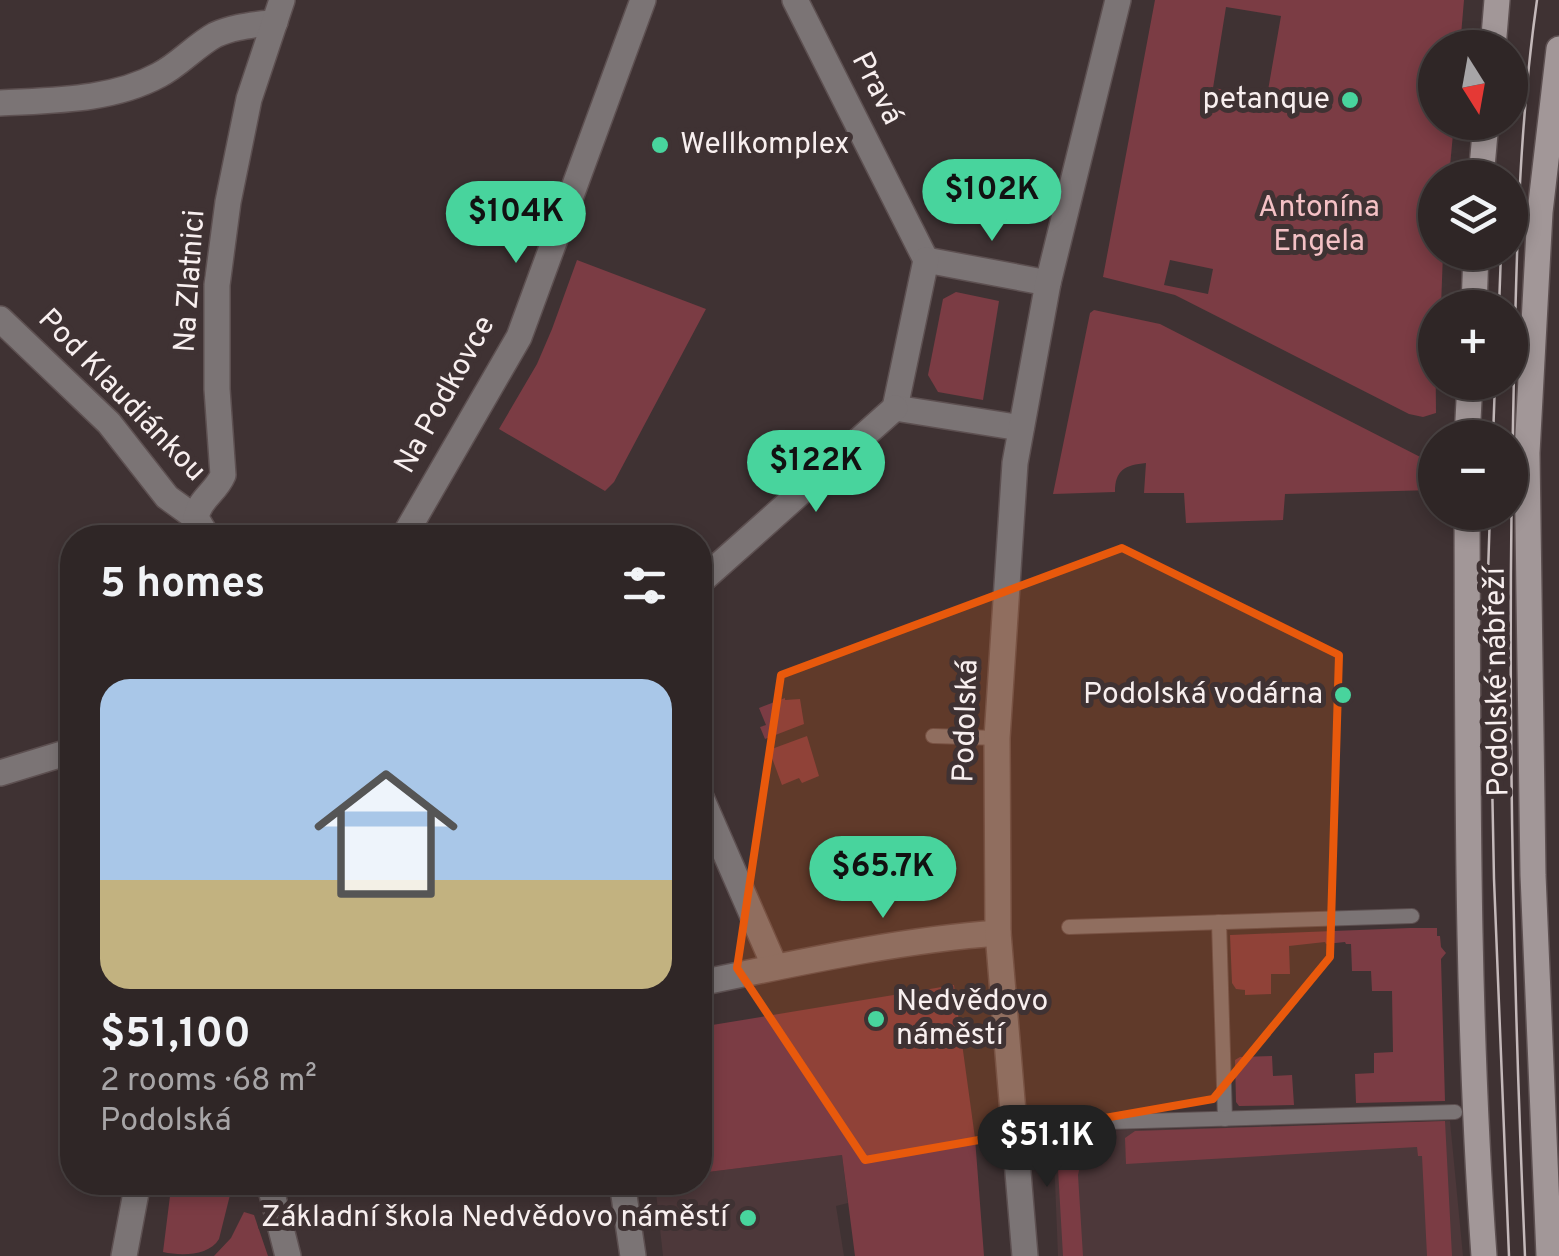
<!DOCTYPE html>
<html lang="en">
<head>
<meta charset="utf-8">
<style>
	:root { --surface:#2f2626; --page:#3b3232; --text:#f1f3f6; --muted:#a7a5a7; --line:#4a4343; --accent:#48d49d }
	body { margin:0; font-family:Overpass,sans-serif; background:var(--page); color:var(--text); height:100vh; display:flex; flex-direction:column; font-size:38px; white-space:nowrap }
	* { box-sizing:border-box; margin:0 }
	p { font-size:32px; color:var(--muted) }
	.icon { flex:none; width:55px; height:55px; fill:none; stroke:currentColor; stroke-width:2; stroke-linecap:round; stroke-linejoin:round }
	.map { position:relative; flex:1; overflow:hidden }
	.drawer { position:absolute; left:60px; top:525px; width:652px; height:670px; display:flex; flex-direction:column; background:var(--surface); border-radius:40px; box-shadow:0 5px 15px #0003,0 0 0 2px var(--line) }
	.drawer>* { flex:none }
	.needle { width:65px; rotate:169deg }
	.tools { position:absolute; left:1418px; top:30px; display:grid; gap:20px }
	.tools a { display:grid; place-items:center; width:110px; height:110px; border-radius:50%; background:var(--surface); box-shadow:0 5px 15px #0003,0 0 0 2px var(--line); font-size:50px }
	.price { position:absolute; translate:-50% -85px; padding:0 22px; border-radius:35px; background:var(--accent); color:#111; font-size:32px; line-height:65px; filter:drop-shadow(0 2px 5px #0008) }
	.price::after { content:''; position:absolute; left:50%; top:60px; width:30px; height:22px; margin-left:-15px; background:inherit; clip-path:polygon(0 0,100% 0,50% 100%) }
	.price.selected { background:#222; color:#fff }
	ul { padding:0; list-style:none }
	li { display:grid; align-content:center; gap:20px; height:530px; padding:0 40px }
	li span { display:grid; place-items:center; height:310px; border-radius:30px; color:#555 }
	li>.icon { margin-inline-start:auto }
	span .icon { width:180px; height:180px; fill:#fffc; stroke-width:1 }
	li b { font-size:42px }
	h2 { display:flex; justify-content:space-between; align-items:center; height:120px; padding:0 40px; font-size:42px }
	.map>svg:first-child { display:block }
</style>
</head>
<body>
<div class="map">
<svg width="1559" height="1256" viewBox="0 0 1559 1256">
	<rect width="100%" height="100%" fill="#3f3233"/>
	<g fill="#4d383a">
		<polygon points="1450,1121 1463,1256 1058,1256 1053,1132"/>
		<polygon points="842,1155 848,1203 836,1206 844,1256 663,1256 655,1183 700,1182 700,1173"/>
	</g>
	<g fill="#7b3c44" fill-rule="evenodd">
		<path d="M1155,0H1464L1460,47L1435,48V122L1454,123L1449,177L1435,178V252L1443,253L1441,307L1435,308L1436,413L1423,417L1409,414L1175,295L1103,277ZM1226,7L1281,16L1267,96L1213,88ZM1170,260L1213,269L1208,294L1164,285Z"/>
		<polygon points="577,260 706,309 614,482 605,491 499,429 537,364 552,329"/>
		<polygon points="956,292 999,301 983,400 938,392 928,375 943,299"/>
		<path d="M1094,310L1160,324L1434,464L1433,490L1285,494L1283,520L1186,523L1184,493H1144L1146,463C1125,465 1115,470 1115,492L1053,494L1090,313Z"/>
		<polygon points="785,698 785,700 800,699 804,724 765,739 760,727 766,725 759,708"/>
		<polygon points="807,736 819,776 802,783 799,778 782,785 769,750"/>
		<polygon points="1410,928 1437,928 1437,936 1440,936 1441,947 1446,953 1441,959 1445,1101 1356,1103 1355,1074 1374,1073 1374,1053 1393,1052 1392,991 1372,991 1371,971 1352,971 1351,944 1346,944 1345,942 1326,944 1325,942 1289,946 1290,974 1271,974 1271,994 1245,995 1245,990 1236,989 1232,983 1230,935"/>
		<polygon points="954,985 975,1138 984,1256 855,1256 842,1155 700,1173 700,1027"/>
		<polygon points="1272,1056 1273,1076 1292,1075 1294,1105 1239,1106 1236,1102 1235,1060 1240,1057"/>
		<polygon points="1445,1121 1452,1256 1427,1256 1422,1156 1418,1156 1417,1147 1126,1164 1125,1138 1135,1131"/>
		<polygon points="1080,1133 1091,1140 1093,1165 1080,1166 1078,1175 1083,1256 1063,1256 1056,1134"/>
		<path d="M164,1183H233L219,1239C209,1256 181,1256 163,1252L170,1196L161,1195Z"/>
		<polygon points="244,1212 254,1215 268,1256 214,1256 231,1238"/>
	</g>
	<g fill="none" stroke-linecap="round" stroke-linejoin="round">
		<defs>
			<g id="service">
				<polyline points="933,736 997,738"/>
				<polyline points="1219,922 1225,1119"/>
				<polyline points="1069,927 1412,916"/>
				<polyline points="1015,1128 1074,1123 1455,1112"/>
			</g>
			<g id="minor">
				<polyline points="795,0 926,260"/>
				<path d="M0,103C52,100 111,101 159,75C179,65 195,46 215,35C234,26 255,25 275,22"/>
				<polyline points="926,260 1048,283"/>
				<polyline points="0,319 109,423 167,497 196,518"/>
				<polyline points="895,408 926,260"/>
				<polyline points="895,408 1021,428"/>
				<path d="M208,538L196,518C199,499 216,492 223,475L217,389V285L228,202L249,99L282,0"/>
				<polyline points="403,538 519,337 643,0"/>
				<polyline points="700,582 895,408"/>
				<polyline points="0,773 72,751"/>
				<polyline points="700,795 775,967"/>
				<path d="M700,983C797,963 900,940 998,933"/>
				<polyline points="269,1182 288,1256"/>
				<polyline points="622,1182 633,1256"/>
				<polyline points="124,1256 138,1182"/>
				<polyline points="1025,1256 998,933 997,738 1015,463 1048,283 1118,0"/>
			</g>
			<g id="secondary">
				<polyline points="1493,48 1497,0"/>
				<polyline points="1481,178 1486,122"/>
				<polyline points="1474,308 1476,252"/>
				<polyline points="1467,438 1470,382"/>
				<path d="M1467,512C1468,760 1466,1009 1484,1256"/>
				<polyline points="1549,1256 1533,875 1527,453 1540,212 1559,49"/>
			</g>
		</defs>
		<use href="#service" stroke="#5d5051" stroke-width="16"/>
		<use href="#minor" stroke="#5d5051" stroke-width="28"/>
		<use href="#secondary" stroke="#5d5051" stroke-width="28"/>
		<use href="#service" stroke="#7b7475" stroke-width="14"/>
		<use href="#minor" stroke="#7b7475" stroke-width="25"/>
		<use href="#secondary" stroke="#a29798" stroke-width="25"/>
		<g stroke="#c4b9ba" stroke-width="2.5">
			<polyline points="1499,308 1501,252"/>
			<polyline points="1493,438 1495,382"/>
			<polyline points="1490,512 1488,573 1494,879 1509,1256"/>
			<path d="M1525,1256C1513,979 1507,701 1513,423C1516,282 1517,140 1537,0"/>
		</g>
	</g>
	<path fill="#e8590c" fill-opacity="0.2" stroke="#e8590c" stroke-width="8" stroke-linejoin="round" d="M1122,548L1339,655L1330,957L1213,1099L865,1160L737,968L781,675Z"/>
	<g fill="#48d49d" stroke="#3f3233" stroke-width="4">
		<circle cx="1350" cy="100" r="10"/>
		<circle cx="660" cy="145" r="10"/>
		<circle cx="1343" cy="695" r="10"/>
		<circle cx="876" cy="1019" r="10"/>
		<circle cx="748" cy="1218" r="10"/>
	</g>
	<g text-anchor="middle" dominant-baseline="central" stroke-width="10" stroke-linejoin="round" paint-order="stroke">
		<g font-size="30" fill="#f8efef" stroke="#3f3233">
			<text transform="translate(876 89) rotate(63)">Pravá</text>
			<text transform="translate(191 281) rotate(-86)">Na Zlatnici</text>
			<text transform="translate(446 395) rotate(-61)">Na Podkovce</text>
			<text transform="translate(121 396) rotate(46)">Pod Klaudiánkou</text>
			<text transform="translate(1498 682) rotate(-91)">Podolské nábřeží</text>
			<text transform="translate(967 721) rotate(-88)">Podolská</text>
		</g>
		<g font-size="30" fill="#f8efef" stroke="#3f3233" text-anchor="end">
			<text x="1330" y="100">petanque</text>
			<text x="680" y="145" text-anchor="start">Wellkomplex</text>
			<text x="1323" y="695">Podolská vodárna</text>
			<text x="896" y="1002" text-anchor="start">Nedvědovo<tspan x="896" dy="34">náměstí</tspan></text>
			<text x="728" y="1218">Základní škola Nedvědovo náměstí</text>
		</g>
		<g font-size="30" fill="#f4c1c5" stroke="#3f3233">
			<text x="1319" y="208">Antonína<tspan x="1319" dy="34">Engela</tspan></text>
		</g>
	</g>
</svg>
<div class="tools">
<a><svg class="needle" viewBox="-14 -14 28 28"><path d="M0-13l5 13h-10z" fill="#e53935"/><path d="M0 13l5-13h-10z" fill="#a7a5a7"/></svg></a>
<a><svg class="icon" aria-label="layers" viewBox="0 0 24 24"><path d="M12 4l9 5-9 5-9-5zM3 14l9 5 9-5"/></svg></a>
<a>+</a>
<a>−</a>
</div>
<b class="price" style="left:992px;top:244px">$102K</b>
<b class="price" style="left:516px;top:266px">$104K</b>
<b class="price" style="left:816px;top:515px">$122K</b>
<b class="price" style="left:883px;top:921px">$65.7K</b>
<b class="price selected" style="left:1047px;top:1190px">$51.1K</b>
<section class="drawer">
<h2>5 homes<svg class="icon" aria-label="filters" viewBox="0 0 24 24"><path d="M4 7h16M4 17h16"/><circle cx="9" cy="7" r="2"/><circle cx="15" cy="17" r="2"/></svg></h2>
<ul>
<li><span style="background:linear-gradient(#a9c7e8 65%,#c2b280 0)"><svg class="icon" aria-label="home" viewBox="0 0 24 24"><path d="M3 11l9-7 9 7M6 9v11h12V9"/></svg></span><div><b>$51,100</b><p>2 rooms · 68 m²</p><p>Podolská</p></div></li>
</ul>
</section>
</div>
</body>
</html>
